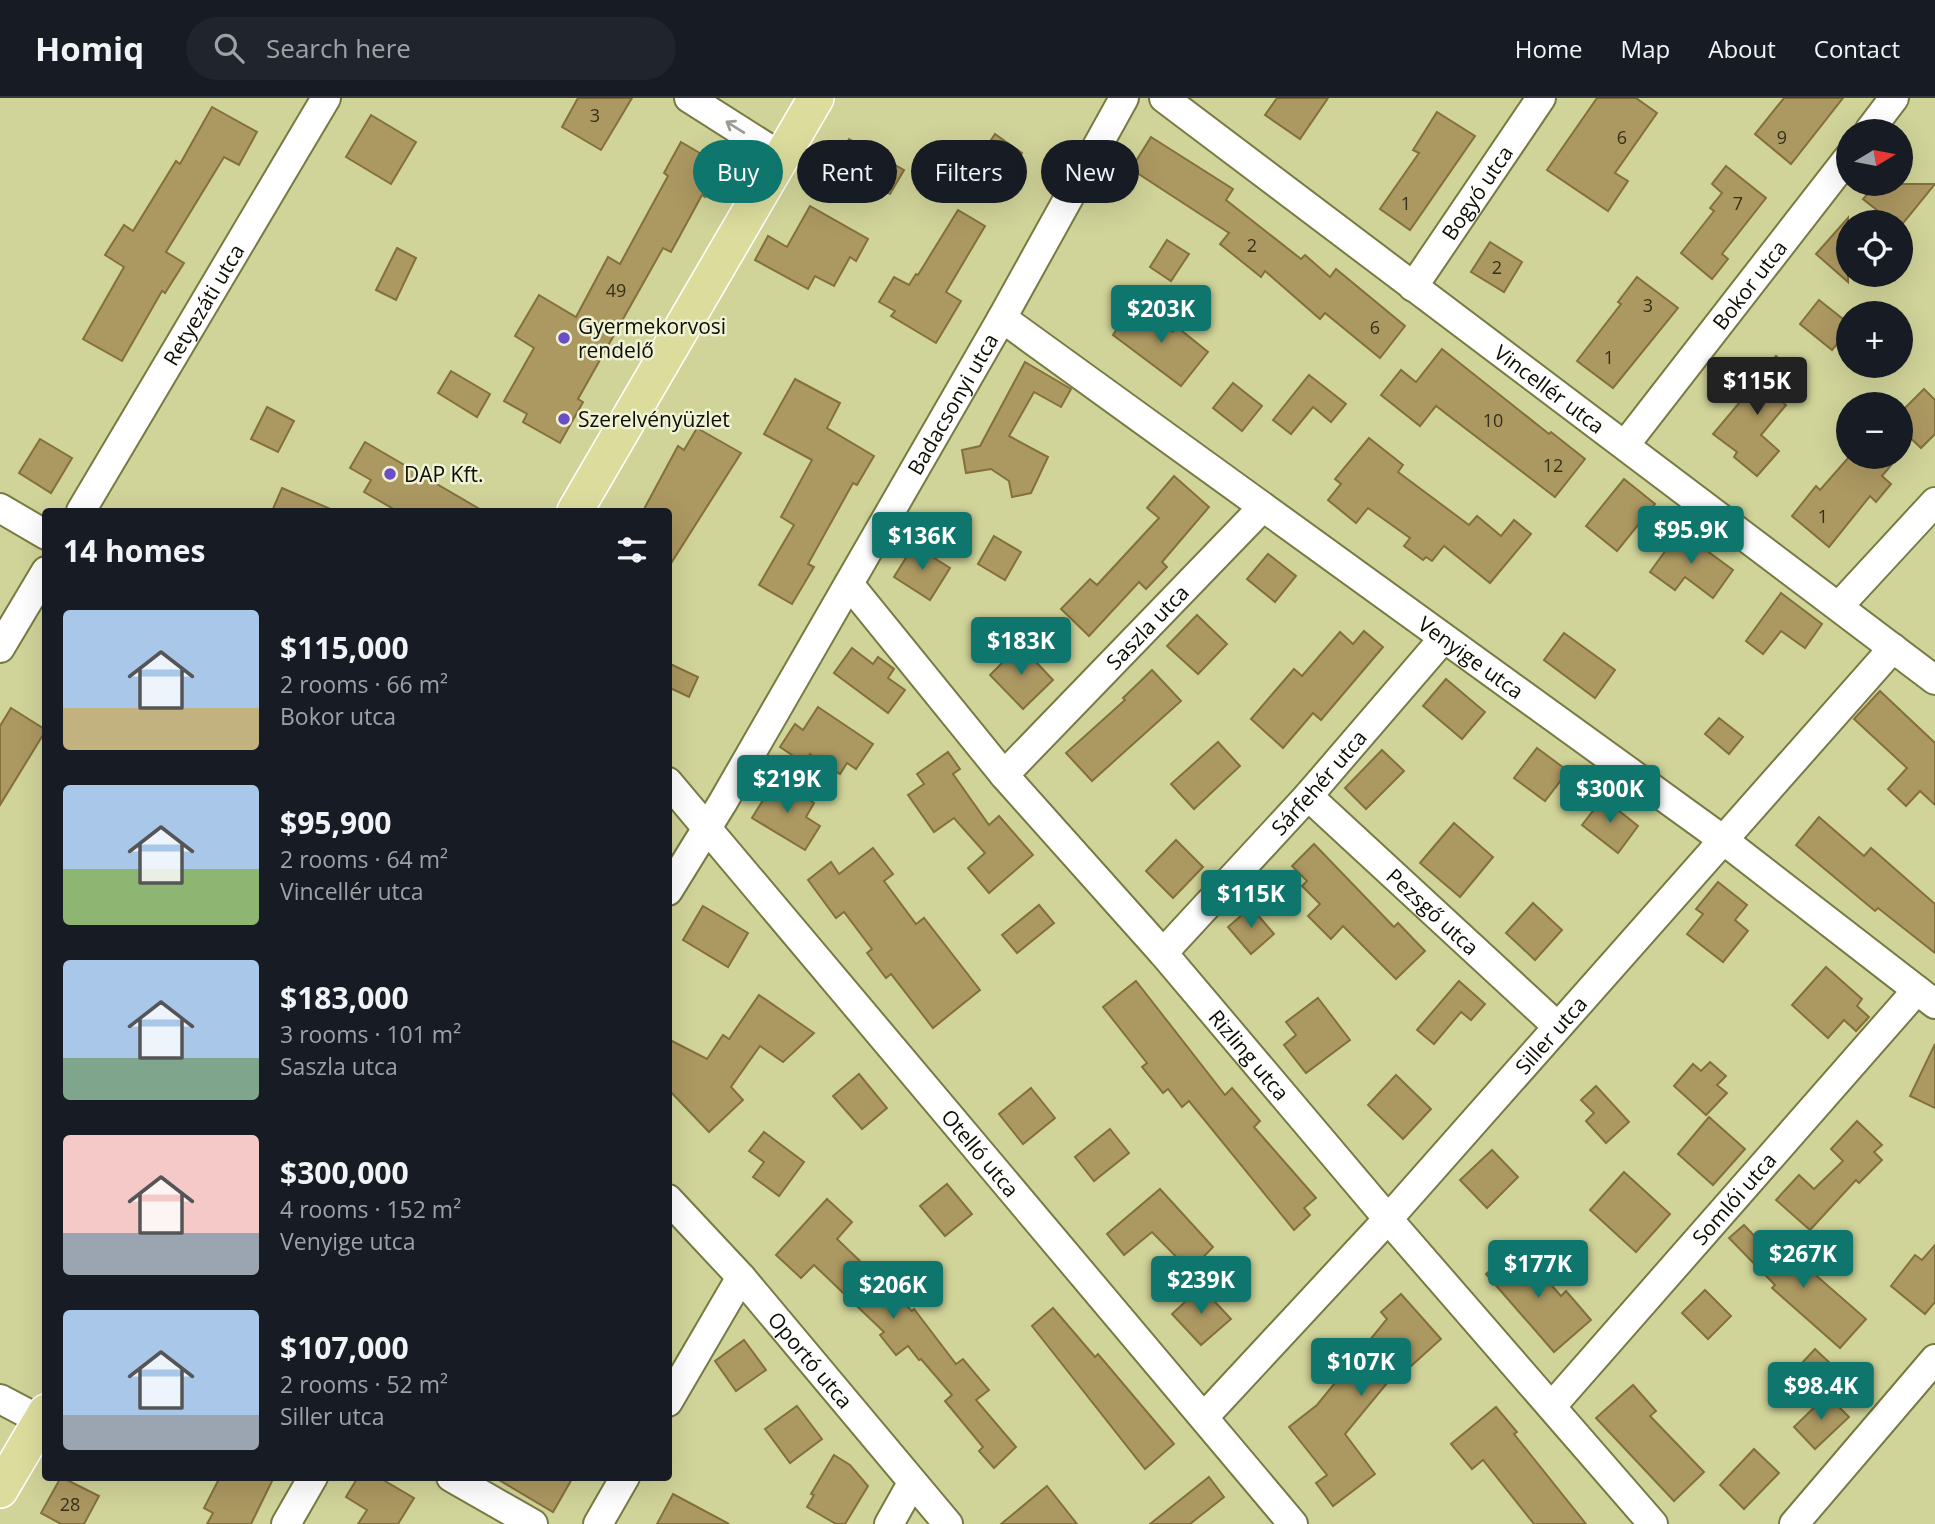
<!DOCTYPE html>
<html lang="en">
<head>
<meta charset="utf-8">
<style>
	:root { --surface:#171b24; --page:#20242c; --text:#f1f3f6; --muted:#9ea1a6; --line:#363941; --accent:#0f766e }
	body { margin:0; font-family:"Open Sans",sans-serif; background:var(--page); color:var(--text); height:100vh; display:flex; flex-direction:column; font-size:26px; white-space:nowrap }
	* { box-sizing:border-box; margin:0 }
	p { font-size:23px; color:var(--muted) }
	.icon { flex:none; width:38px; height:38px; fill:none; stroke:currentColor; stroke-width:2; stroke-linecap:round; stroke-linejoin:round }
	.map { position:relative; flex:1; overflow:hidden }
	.sheet { position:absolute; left:42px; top:410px; width:630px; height:973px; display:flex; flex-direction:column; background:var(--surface); border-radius:7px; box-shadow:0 7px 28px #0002 }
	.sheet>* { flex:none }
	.hud { position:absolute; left:693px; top:42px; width:665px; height:63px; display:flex; gap:14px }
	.needle { width:46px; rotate:80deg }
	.buttons { position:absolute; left:1836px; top:21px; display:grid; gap:14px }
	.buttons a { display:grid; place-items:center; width:77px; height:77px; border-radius:50%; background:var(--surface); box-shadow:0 7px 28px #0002; font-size:35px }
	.price { position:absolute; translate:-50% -60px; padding:0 16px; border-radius:7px; background:var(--accent); color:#fff; font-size:23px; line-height:46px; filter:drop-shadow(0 2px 4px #0008) }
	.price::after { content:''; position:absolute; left:50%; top:42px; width:21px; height:16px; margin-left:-10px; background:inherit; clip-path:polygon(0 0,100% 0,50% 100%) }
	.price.current { background:#222; color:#fff }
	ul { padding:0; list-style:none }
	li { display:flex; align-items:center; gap:21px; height:175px; padding:0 21px }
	li span { display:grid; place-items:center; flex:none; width:196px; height:140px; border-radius:7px; color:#555 }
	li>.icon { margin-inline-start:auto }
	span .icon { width:84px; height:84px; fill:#fffc; stroke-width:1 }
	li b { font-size:30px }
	h2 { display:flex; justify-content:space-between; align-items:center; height:84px; padding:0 21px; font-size:30px }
	.tag { padding:0 24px; border-radius:32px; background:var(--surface); box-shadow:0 7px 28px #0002; font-size:24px; line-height:63px }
	.tag.current { background:var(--accent); color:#fff }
	header { display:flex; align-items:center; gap:42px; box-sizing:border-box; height:98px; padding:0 35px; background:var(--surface); border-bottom:2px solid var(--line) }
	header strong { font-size:33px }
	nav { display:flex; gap:38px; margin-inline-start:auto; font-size:24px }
	.search { width:490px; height:63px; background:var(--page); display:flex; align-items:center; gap:18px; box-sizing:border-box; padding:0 24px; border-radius:38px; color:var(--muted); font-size:26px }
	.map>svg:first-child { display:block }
</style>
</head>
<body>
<header>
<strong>Homiq</strong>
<div class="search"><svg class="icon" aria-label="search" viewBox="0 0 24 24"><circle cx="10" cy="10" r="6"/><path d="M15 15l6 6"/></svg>Search here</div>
<nav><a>Home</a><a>Map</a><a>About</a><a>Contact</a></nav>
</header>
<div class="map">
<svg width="1935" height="1426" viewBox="0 0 1935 1426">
	<rect width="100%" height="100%" fill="#d1d499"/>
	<g fill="#ac9861" stroke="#83703a" stroke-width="2">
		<polygon points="578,0 632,0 601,52 562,29"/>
		<polygon points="1277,0 1328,0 1300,41 1265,17"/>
		<polygon points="1597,0 1636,0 1657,15 1615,75 1628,83 1608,113 1547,72"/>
		<polygon points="1784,0 1843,0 1791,66 1755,36"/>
		<polygon points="212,9 257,34 239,67 224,59 166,154 184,165 165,195 162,193 122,263 83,241 124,169 105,157 124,127 133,133 176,63 180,66"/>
		<polygon points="1437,14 1475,38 1410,132 1380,111 1419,55 1413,52"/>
		<polygon points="371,17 416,44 391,86 346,59"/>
		<polygon points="995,36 1022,55 997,92 970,74"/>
		<polygon points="1151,39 1233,91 1226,102 1301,161 1305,157 1330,179 1336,171 1405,228 1380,260 1325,215 1320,221 1265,173 1261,179 1220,146 1229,135 1131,71"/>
		<polygon points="849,41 904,72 890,96 835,64"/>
		<polygon points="681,44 722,68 705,99 702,97 671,154 663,150 578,301 583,304 560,345 523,324 527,316 504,303 534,250 515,238 539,197 576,219 608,159 620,166 668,78 664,75"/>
		<polygon points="1726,68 1766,100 1722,156 1728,161 1712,181 1681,155 1714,113 1710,110 1722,95 1712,86"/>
		<polygon points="1876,86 1935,86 1900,129 1900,124 1892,124 1863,101"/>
		<polygon points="810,108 868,141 856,163 850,159 834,188 815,178 808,191 755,162 768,138 787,149"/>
		<polygon points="958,112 985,128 946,194 961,203 936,245 891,218 895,213 879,204 894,179 909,187 916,176 918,177"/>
		<polygon points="1848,120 1848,184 1816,156"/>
		<polygon points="1167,142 1189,156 1171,183 1150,169"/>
		<polygon points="1490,144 1522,164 1504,194 1471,174"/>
		<polygon points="397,150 416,160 396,202 376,192"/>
		<polygon points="1637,179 1678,210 1613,290 1577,263 1621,206 1618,204"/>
		<polygon points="1819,202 1848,225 1848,232 1832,252 1800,226"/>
		<polygon points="1132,208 1173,234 1177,229 1208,254 1181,288 1113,237"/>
		<polygon points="1442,251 1549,336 1551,334 1585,361 1555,399 1436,308 1420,328 1381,297 1401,272 1416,284"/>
		<polygon points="1776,258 1797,276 1777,299 1786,307 1761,337 1779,353 1757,378 1734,359 1737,354 1713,336 1740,304 1737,302"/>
		<polygon points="1025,264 1071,291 1061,309 1034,294 1009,338 1048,359 1031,395 1012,399 1009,383 991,371 966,375 962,352 980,348"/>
		<polygon points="451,273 490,296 477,319 438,295"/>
		<polygon points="1309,277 1346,306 1331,324 1313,309 1291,336 1273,322"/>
		<polygon points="795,281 840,305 827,330 874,358 857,387 853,385 808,466 814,469 792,506 759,487 794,427 781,419 812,362 764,336"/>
		<polygon points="1233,285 1262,308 1242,333 1213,310"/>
		<polygon points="1924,291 1935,302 1935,336 1921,350 1900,330 1900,315"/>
		<polygon points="267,309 294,323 278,354 251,341"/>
		<polygon points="697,330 741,355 668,470 668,413 643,413 678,348 684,352"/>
		<polygon points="1369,340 1403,367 1398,374 1469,427 1477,418 1501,438 1514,422 1531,436 1490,485 1444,448 1432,463 1426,459 1423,462 1404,448 1410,440 1368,410 1356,425 1328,402 1341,386 1335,381"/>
		<polygon points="40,341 72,360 51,395 19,375"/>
		<polygon points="365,344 483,413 397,413 364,394 371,382 350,370"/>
		<polygon points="1849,359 1898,359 1882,378 1891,386 1876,404 1870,398 1829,449 1792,418 1816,388 1820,392"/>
		<polygon points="1174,378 1209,409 1162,464 1167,469 1146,491 1139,484 1089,538 1061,511 1090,481 1097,487 1159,420 1147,410"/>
		<polygon points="1624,381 1655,406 1617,453 1586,428"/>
		<polygon points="282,390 335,413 272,413"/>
		<polygon points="1680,433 1733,472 1713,500 1685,479 1675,492 1650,474"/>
		<polygon points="994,438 1021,454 1005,482 978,466"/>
		<polygon points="914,447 950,470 930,502 894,479"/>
		<polygon points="1268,456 1296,478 1275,504 1247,481"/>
		<polygon points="1781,495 1822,526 1805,550 1781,533 1763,556 1746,543"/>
		<polygon points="1197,517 1227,546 1198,576 1167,548"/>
		<polygon points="1364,533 1383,549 1321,622 1313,615 1283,650 1251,621 1294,571 1302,578 1340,534 1353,546"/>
		<polygon points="1564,535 1615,572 1595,600 1544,562"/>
		<polygon points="1020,547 1053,582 1023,611 990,577"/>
		<polygon points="852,550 873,566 878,559 894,571 888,580 905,592 888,615 834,575"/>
		<polygon points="668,565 698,579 689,599 668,589"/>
		<polygon points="1152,572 1181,603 1092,683 1066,655 1125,602 1123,600"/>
		<polygon points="1446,581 1485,614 1462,641 1423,608"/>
		<polygon points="1880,593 1935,645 1935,707 1920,693 1906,708 1888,691 1907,670 1854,621"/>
		<polygon points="818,609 873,646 856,671 847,665 840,676 810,656 804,665 780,649 795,626 803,632"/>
		<polygon points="11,610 46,632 0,707 0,628"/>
		<polygon points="1719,620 1743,639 1729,656 1705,636"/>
		<polygon points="1218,644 1240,668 1194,711 1171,686"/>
		<polygon points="1537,650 1568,673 1545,703 1514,680"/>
		<polygon points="1382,652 1404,673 1366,711 1345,690"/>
		<polygon points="948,654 960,671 953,676 989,727 999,718 1033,757 989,795 968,770 985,755 954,720 934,734 908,697 924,686 917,676"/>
		<polygon points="776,681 814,705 806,719 820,728 805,752 752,720"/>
		<polygon points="1603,700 1638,728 1618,755 1582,727"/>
		<polygon points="1819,719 1864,758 1871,750 1935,806 1935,855 1878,810 1875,813 1796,747"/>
		<polygon points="1454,725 1493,759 1460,799 1420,765"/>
		<polygon points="1176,742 1203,769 1173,800 1146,773"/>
		<polygon points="1314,746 1394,829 1398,825 1425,853 1396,881 1343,828 1331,841 1308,818 1320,806 1302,788 1307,783 1292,768"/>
		<polygon points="873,750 893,776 884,783 916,826 924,820 980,892 933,930 891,876 886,880 867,855 872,851 844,814 836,820 808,782 831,764 839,776"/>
		<polygon points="1718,784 1747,807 1735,822 1748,833 1723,864 1687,836 1703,816 1696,811"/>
		<polygon points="1533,805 1562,832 1535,862 1506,835"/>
		<polygon points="1039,807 1054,825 1017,855 1002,837"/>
		<polygon points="703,808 748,835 728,869 683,842"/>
		<polygon points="1251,809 1274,836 1251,856 1228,829"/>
		<polygon points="1826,869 1862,901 1857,908 1869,919 1856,933 1844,922 1828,940 1792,907"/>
		<polygon points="1136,883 1225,997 1232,990 1260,1023 1254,1029 1316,1100 1304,1110 1310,1117 1294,1132 1189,1003 1182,1009 1168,991 1163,995 1142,969 1147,965 1103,909"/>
		<polygon points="1459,883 1485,906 1471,922 1461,914 1434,946 1417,932"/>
		<polygon points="759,897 814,935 783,964 760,948 731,989 743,1002 709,1034 668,991 668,941 707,961 723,937 729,941"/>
		<polygon points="1318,900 1350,942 1306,975 1284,947 1296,937 1286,924"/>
		<polygon points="1935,946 1935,1010 1910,998"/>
		<polygon points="1710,964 1726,978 1717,987 1727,995 1706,1017 1674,988 1693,966 1701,973"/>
		<polygon points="859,976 887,1010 862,1031 833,998"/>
		<polygon points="1396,977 1431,1011 1403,1041 1368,1007"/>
		<polygon points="1596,988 1629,1024 1606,1045 1586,1023 1594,1015 1581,1002"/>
		<polygon points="1031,990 1055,1020 1023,1046 999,1016"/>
		<polygon points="1709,1019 1745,1051 1713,1087 1678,1056"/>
		<polygon points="1857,1023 1882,1047 1874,1054 1882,1062 1859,1085 1856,1082 1810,1132 1776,1102 1799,1077 1814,1091 1843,1063 1831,1051"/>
		<polygon points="1110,1031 1129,1055 1094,1083 1075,1059"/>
		<polygon points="764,1034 804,1064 779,1098 753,1079 764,1064 749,1053"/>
		<polygon points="1492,1052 1518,1079 1487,1110 1460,1082"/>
		<polygon points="1624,1074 1670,1116 1636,1154 1590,1112"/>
		<polygon points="947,1086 972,1116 945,1138 920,1108"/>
		<polygon points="1160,1091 1213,1149 1190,1173 1152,1134 1124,1157 1107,1136"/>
		<polygon points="827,1101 852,1124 837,1141 912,1213 914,1211 956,1266 963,1261 989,1292 976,1302 1016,1349 994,1370 979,1353 983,1349 945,1303 952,1297 921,1261 919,1262 908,1248 896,1257 880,1237 884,1234 814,1167 801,1180 776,1157"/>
		<polygon points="1744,1127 1779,1164 1788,1153 1866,1221 1840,1250 1772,1190 1775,1187 1729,1140"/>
		<polygon points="1935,1147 1935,1204 1925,1216 1891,1188 1915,1157 1922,1162"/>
		<polygon points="1518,1149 1561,1198 1566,1193 1591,1222 1554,1254 1486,1176"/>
		<polygon points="1201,1189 1231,1221 1201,1247 1172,1216"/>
		<polygon points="1705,1192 1731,1218 1708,1241 1682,1215"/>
		<polygon points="1401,1196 1441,1241 1411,1268 1406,1262 1345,1336 1375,1376 1333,1408 1316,1385 1327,1377 1289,1329 1317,1307 1387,1221 1381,1214"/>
		<polygon points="1053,1210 1095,1259 1098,1256 1174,1346 1145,1371 1032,1228"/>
		<polygon points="744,1242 766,1272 736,1293 715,1263"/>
		<polygon points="1815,1251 1833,1268 1805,1296 1789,1279"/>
		<polygon points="1633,1287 1656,1313 1650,1318 1704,1374 1674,1403 1596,1320"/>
		<polygon points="1827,1297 1849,1319 1815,1351 1794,1329"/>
		<polygon points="797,1308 822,1341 790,1365 765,1331"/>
		<polygon points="1496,1309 1517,1334 1514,1336 1586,1426 1534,1426 1483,1362 1472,1371 1451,1346"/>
		<polygon points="1754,1351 1779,1375 1744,1411 1720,1387"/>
		<polygon points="834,1357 850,1367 868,1388 845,1426 836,1426 807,1409 814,1397 811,1396"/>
		<polygon points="61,1379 99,1398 84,1426 61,1426 41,1415"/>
		<polygon points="220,1379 274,1379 251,1426 207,1426 213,1415 204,1410"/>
		<polygon points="358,1379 378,1379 414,1400 398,1426 358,1426 367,1412 346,1399"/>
		<polygon points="494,1379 573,1379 553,1414"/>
		<polygon points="1209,1379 1224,1399 1190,1426 1150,1426"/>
		<polygon points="1047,1388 1077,1426 1001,1426"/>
		<polygon points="673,1396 729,1426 657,1426"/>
	</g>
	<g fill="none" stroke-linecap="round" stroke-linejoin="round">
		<defs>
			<g id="minor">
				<polyline points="689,0 782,59"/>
				<path id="s1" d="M1164,0L1935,582"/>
				<polyline points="1869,33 1894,0"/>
				<path id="s2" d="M1413,189L1541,0"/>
				<path id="s3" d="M1002,220L1722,741L1935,906"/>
				<path id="s4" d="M1625,347L1848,60"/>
				<polyline points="0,410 46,437"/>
				<path id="s5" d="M81,413L326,0"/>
				<path id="s6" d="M849,486L1004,677L1163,855L1388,1121L1653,1426"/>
				<polyline points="1839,508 1935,404"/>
				<polyline points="0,550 46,473"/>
				<path id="s7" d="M1004,677L1263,409"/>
				<path id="s8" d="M668,684L1293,1426"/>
				<path id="s9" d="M1308,698L1557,928"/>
				<path id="s10" d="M668,793L723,704L1002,220L1124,0"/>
				<path id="s11" d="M1163,855L1308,698L1443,541"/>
				<path id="s12" d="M668,1101L741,1179L948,1426"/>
				<polyline points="0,1301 40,1322"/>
				<polyline points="668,1304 741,1179"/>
				<path id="s13" d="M1552,1308L1917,892"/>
				<path id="s14" d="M1204,1319L1388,1121L1893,550"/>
				<polyline points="451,1379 533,1426"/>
				<polyline points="286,1426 313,1379"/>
				<polyline points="598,1426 625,1379"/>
				<polyline points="889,1426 912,1385"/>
				<polyline points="1794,1426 1935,1261"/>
			</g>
			<g id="major">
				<polyline points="575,413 816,0"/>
				<polyline points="0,1392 46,1314"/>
			</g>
		</defs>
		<use href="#minor" stroke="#797a43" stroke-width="32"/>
		<use href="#major" stroke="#fff" stroke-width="38"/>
		<use href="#minor" stroke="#fff" stroke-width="28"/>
		<use href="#major" stroke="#dcdd9d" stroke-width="35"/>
	</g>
	<defs><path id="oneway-shaft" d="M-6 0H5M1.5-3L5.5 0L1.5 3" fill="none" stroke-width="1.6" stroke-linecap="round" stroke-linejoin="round" transform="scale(1.75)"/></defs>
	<use stroke="#9e9e99" href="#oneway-shaft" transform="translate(735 29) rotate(-148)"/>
	<g fill="#6b4dc6" stroke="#f0f2d5" stroke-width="2.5">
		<circle cx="564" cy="240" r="7"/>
		<circle cx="564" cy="321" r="7"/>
		<circle cx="390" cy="376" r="7"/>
	</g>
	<g text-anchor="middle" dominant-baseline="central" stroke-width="5" stroke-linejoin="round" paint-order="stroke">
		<g font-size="18" fill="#353018">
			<text x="595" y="17">3</text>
			<text x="1622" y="39">6</text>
			<text x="1782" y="39">9</text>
			<text x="1406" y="105">1</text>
			<text x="1738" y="105">7</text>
			<text x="1252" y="147">2</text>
			<text x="1497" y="169">2</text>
			<text x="616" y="192">49</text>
			<text x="1648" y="207">3</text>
			<text x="1375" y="229">6</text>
			<text x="1609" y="259">1</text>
			<text x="1493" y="322">10</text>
			<text x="1553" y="367">12</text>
			<text x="1823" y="418">1</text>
			<text x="70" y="1406">28</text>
		</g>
		<g font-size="21" fill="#0d0d00" stroke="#f0f2d5">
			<text stroke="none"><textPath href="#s2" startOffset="114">Bogyó utca</textPath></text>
			<text stroke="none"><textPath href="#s4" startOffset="203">Bokor utca</textPath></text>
			<text stroke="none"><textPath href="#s5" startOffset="240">Retyezáti utca</textPath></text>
			<text stroke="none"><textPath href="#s1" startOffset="483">Vincellér utca</textPath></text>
			<text stroke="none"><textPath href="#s10" startOffset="564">Badacsonyi utca</textPath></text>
			<text stroke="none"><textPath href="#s7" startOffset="206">Saszla utca</textPath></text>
			<text stroke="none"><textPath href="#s3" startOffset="579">Venyige utca</textPath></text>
			<text stroke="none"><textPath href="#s11" startOffset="231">Sárfehér utca</textPath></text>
			<text stroke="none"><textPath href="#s9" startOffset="170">Pezsgő utca</textPath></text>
			<text stroke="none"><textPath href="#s14" startOffset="516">Siller utca</textPath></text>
			<text stroke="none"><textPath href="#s6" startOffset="618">Rizling utca</textPath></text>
			<text stroke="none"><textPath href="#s8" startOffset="485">Otelló utca</textPath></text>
			<text stroke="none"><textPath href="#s13" startOffset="276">Somlói utca</textPath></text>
			<text stroke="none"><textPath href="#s12" startOffset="215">Oportó utca</textPath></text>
		</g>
		<g font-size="21" fill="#0d0d00" stroke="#f0f2d5" text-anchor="start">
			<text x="578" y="228">Gyermekorvosi<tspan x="578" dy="24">rendelő</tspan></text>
			<text x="578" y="321">Szerelvényüzlet</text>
			<text x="404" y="376">DAP Kft.</text>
		</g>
	</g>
</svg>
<div class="buttons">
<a><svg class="needle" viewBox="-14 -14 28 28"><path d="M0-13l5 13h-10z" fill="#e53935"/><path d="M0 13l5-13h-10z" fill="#9ea1a6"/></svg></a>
<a><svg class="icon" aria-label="locate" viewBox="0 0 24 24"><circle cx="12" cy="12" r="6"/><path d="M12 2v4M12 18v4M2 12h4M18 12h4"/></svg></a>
<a>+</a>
<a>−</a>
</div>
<b class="price" style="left:1161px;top:247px">$203K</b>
<b class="price current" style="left:1757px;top:319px">$115K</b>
<b class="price" style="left:1691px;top:468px">$95.9K</b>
<b class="price" style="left:922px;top:474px">$136K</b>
<b class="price" style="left:1021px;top:579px">$183K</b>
<b class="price" style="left:787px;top:717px">$219K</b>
<b class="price" style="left:1610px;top:727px">$300K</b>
<b class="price" style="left:1251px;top:832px">$115K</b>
<b class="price" style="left:1803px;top:1192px">$267K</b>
<b class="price" style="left:1538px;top:1202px">$177K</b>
<b class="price" style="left:1201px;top:1218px">$239K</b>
<b class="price" style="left:893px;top:1223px">$206K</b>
<b class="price" style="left:1361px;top:1300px">$107K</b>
<b class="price" style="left:1821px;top:1324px">$98.4K</b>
<div class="hud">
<a class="tag current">Buy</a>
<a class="tag">Rent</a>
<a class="tag">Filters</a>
<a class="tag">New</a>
</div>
<section class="sheet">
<h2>14 homes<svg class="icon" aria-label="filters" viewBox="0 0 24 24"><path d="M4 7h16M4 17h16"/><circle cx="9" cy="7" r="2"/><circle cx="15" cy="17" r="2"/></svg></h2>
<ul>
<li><span style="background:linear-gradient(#a9c7e8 70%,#c2b280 0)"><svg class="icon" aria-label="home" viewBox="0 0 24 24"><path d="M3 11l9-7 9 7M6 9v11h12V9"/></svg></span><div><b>$115,000</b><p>2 rooms · 66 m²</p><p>Bokor utca</p></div></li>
<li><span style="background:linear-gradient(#a9c7e8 60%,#8fb573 0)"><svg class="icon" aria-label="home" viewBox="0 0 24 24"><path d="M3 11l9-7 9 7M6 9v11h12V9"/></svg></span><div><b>$95,900</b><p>2 rooms · 64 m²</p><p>Vincellér utca</p></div></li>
<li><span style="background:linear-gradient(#a9c7e8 70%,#7fa58c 0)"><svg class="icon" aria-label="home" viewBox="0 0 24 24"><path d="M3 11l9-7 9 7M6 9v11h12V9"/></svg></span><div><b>$183,000</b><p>3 rooms · 101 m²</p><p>Saszla utca</p></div></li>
<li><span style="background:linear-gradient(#f6c9c9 70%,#9aa5b1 0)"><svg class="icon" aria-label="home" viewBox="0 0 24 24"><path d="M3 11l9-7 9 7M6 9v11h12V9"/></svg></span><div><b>$300,000</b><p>4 rooms · 152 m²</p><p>Venyige utca</p></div></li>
<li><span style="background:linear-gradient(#a9c7e8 75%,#9aa5b1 0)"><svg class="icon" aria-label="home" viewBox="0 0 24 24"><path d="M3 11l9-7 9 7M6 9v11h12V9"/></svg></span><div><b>$107,000</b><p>2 rooms · 52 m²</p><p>Siller utca</p></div></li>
</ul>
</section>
</div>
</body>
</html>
